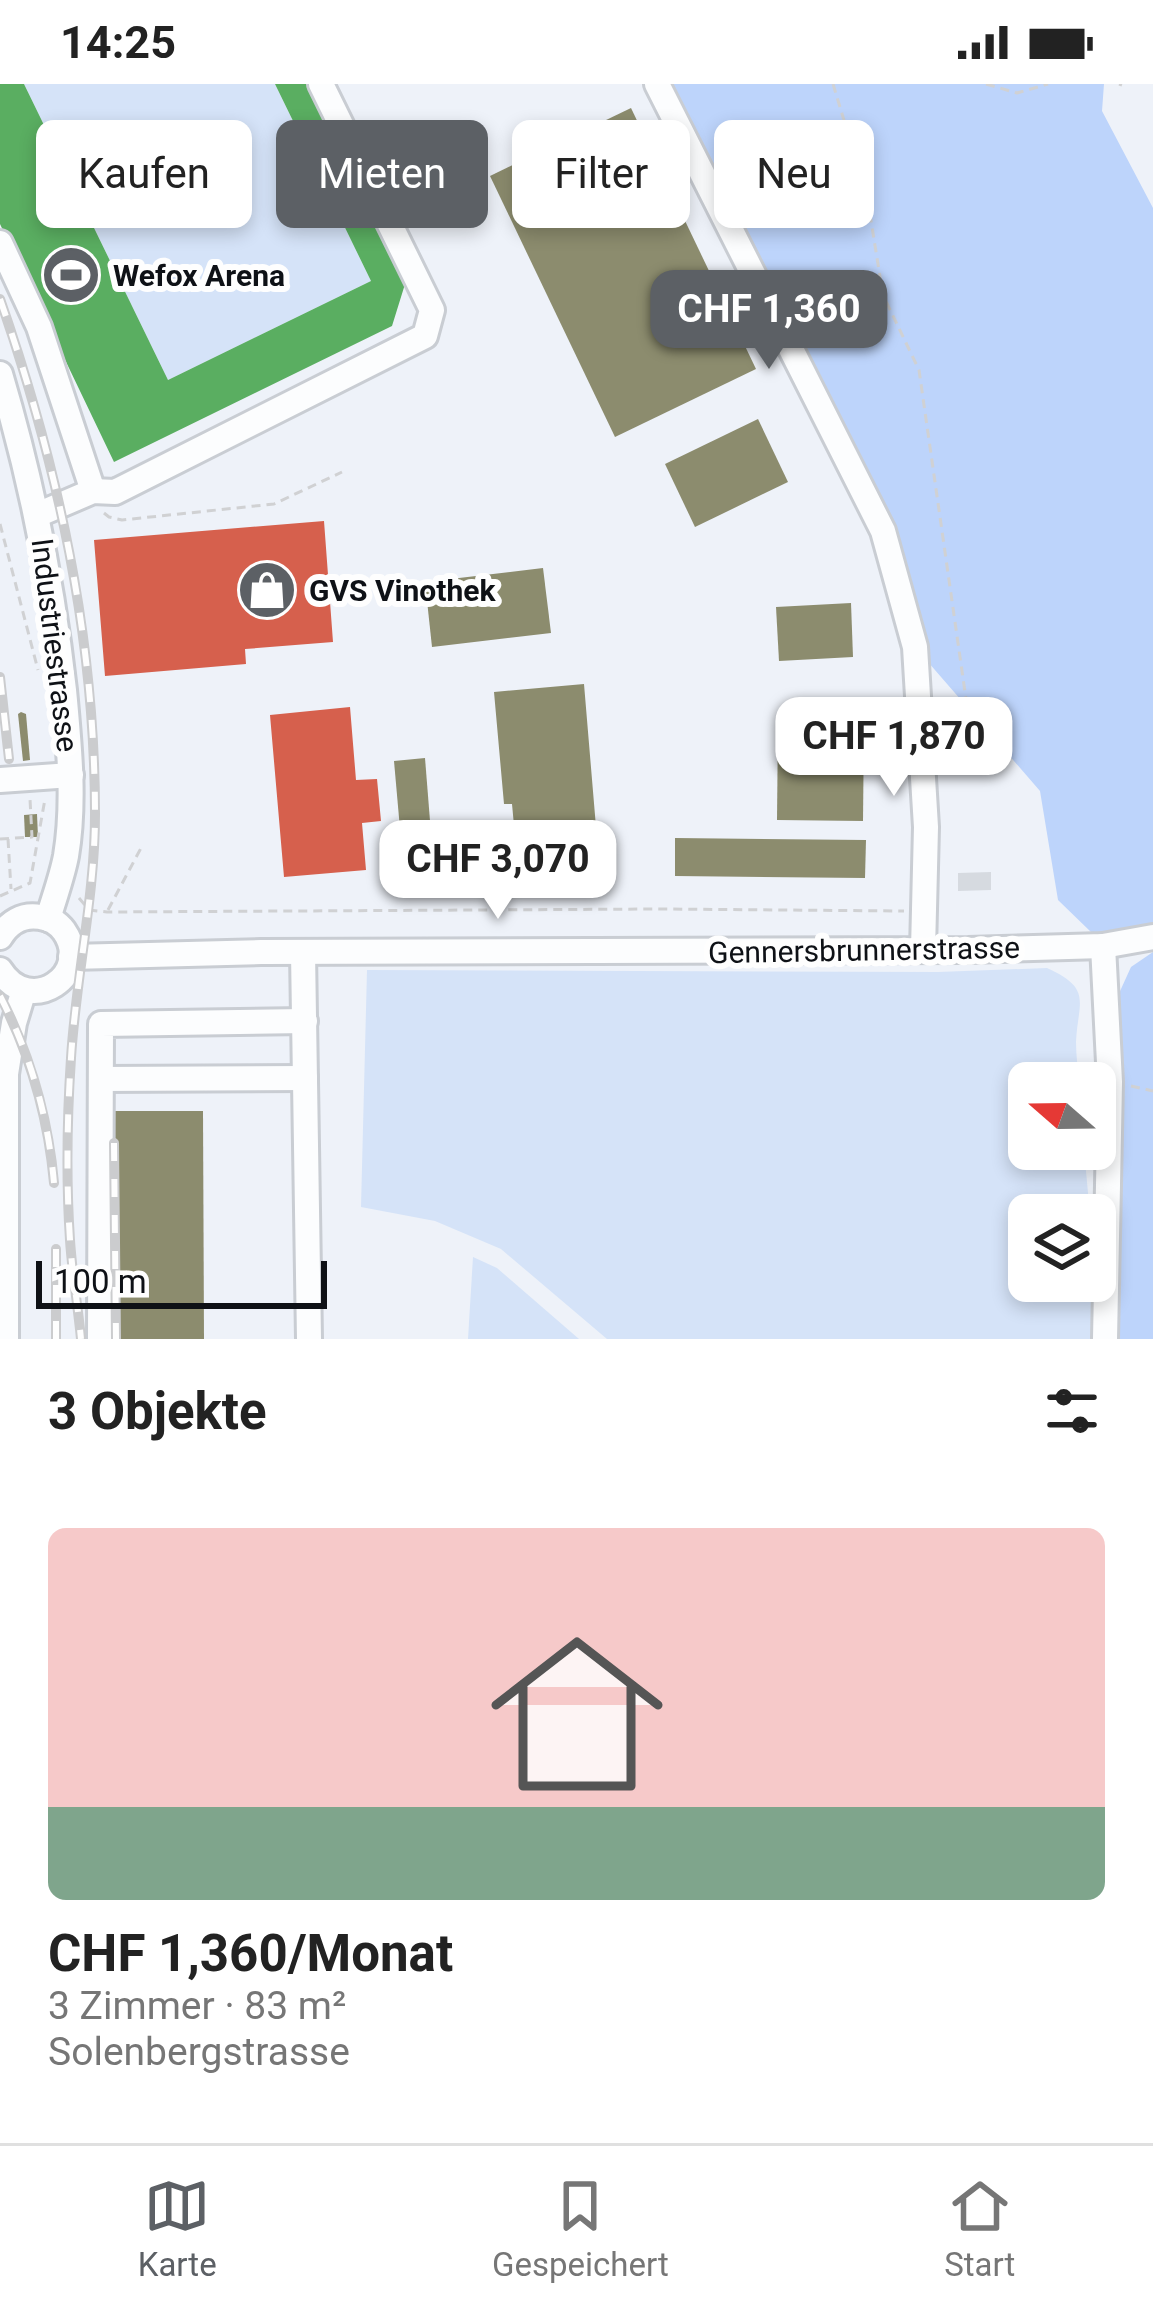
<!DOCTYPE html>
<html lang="de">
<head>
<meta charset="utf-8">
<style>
	:root { --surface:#fff; --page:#f2f2f2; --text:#222; --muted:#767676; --line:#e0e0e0; --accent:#5c6065 }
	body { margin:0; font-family:Roboto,sans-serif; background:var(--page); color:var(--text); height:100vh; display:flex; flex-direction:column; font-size:45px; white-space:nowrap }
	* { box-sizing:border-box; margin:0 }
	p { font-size:39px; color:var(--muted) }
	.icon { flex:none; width:66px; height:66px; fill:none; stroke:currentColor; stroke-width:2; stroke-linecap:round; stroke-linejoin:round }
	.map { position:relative; height:1255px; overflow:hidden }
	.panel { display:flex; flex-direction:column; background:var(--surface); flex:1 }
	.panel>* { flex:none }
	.hud { position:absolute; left:36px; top:36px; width:1083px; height:108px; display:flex; gap:24px }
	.needle { width:78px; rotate:290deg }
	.tools { position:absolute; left:1008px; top:978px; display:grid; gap:24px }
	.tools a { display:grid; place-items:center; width:108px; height:108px; border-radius:18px; background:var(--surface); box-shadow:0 6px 18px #0003; font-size:60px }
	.scale { position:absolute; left:36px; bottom:30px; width:291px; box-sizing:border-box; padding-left:12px; border:6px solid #0e1116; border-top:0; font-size:33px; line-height:42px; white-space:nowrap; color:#0e1116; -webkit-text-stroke:9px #fefefe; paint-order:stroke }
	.price { position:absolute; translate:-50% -102px; padding:0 27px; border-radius:24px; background:#fff; color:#222; font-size:39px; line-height:78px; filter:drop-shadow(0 3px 6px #0008) }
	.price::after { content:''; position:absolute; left:50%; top:72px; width:36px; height:27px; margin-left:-18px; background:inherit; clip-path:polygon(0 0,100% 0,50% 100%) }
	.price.active { background:var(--accent); color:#fff }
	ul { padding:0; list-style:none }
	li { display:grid; align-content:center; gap:24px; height:636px; padding:0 48px }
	li span { display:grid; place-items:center; height:372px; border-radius:18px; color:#555 }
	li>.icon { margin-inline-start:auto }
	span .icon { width:216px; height:216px; fill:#fffc; stroke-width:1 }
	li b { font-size:51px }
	h2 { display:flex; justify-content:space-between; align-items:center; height:144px; padding:0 48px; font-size:51px }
	.pill { padding:0 42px; border-radius:18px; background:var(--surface); box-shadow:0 6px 18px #0003; font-size:42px; line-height:108px }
	.pill.active { background:var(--accent); color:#fff }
	.status { display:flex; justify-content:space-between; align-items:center; height:84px; padding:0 60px; background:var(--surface); direction:ltr }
	.status svg { height:33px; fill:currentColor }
	.dock { display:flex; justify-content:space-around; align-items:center; height:168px; border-top:3px solid var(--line); background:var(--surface); font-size:33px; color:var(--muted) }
	.dock a { display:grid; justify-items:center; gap:6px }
	.dock .active { color:var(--accent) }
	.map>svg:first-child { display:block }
</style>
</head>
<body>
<div class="status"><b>14:25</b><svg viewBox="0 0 49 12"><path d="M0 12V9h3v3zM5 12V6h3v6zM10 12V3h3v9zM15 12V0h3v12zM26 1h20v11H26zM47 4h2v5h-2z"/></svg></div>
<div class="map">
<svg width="1153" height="1255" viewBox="0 0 1153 1255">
	<rect width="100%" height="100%" fill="#eef2f9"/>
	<g fill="#d5e3f8">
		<polygon points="24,0 275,0 371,197 168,296"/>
		<path d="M1047,884C1093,905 1078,917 1076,958C1076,971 1078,986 1079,999H1029V1065H1084L1090,1131H1029V1197H1092V1255H607L501,1165L435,1137L361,1123L367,886L938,888Z"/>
		<polygon points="473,1173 497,1184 579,1255 468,1255"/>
	</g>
	<g fill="#bdd4fb">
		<polygon points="657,0 1104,0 1102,27 1153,124 1153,841 1128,847 1092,849 1058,816 1040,707 915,563 883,447"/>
		<polygon points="1153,868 1153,1255 1105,1255 1116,916 1131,883"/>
	</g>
	<g fill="#d6604d">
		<polygon points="324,437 333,558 245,565 246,580 105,592 94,456"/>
		<polygon points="350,623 356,696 377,695 381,737 362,739 366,786 284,793 270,631"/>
	</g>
	<polygon fill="#5aae61" points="0,0 24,0 168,296 371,197 275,0 321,0 410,184 392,242 114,378 0,140"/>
	<g fill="#8c8c6e">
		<polygon points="631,24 756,285 615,353 490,92"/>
		<polygon points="758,335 788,398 695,443 665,380"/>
		<polygon points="543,484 551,549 432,563 425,498"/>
		<polygon points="851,519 853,573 779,577 776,523"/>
		<polygon points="584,600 597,755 516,763 512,720 504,720 494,608"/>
		<polygon points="21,628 26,630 30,676 23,677 18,630"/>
		<polygon points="778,638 864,639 863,737 777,736"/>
		<polygon points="425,674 434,787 404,790 394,677"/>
		<polygon points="37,730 38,753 25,753 24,731"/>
		<polygon points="675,754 866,756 865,794 675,792"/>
		<polygon points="107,1027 203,1027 204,1255 107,1255"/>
	</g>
	<polygon fill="#d6dae0" points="991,788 991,806 958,807 958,789"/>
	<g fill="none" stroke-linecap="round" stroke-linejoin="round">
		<defs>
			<g id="minor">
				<polyline points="657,0 883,447 915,563 926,743 923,866"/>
				<polyline points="0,159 39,243 93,407"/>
				<path d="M0,290C31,394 52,499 64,606C69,661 75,718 66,772C62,793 54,814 48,835"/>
				<polyline points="37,431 93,407 115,408 425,252 432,226 321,0"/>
				<polyline points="0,696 71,691"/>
				<path d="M0,853C9,838 22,830 40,833C50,834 58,839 64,847C94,890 30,934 0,886"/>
				<polyline points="1103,862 1110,998 1105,1255"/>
				<polyline points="303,868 309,1255"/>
				<polyline points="71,873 261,868 968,866 1103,862 1153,853"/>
				<polyline points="101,995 305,994"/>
				<polyline points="6,1255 6,990 14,939 24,906"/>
				<polyline points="100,1255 101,940 305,937"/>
			</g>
		</defs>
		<use href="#minor" stroke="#c9cdd3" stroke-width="30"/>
		<g stroke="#d0d1d3" stroke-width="3" stroke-dasharray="9 6" stroke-linecap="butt">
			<polyline points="833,0 867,112 883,211 919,286 971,650 945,691"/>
			<polyline points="986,0 1017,9 1048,0"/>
			<polyline points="1119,0 1122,1"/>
			<polyline points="104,429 109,433 122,436 274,420 342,388"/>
			<polyline points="0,440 38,586"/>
			<polyline points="0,755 32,753 30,715"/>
			<polyline points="8,755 11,805"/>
			<polyline points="0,812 30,799 45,715"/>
			<polyline points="79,814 89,826 107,828 658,825 904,827"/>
			<polyline points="108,826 141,764"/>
			<polyline points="1131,1002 1153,1007"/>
		</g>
		<use href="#minor" stroke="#fcfdfe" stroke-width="24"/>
		<defs>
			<g id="rail">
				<path d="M0,215C58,382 95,552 95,730C95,812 76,892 71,974C67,1034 66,1096 70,1156C72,1189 78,1222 81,1255"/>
				<polyline points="0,593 9,675"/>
				<path d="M0,912C31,972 48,1032 54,1099"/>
				<polyline points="114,1059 116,1255"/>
				<polyline points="56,1165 56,1255"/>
			</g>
		</defs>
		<use href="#rail" stroke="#cbccce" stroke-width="10"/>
		<use href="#rail" stroke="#fefefe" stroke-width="6" stroke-dasharray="18" stroke-linecap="butt"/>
	</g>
	<defs>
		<symbol id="stadium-disc" viewBox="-11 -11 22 22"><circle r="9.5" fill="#5c6065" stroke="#fefefe"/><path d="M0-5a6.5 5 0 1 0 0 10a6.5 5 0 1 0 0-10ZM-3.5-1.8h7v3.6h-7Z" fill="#fff"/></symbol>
		<symbol id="shop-disc" viewBox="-11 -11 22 22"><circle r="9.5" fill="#5c6065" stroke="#fefefe"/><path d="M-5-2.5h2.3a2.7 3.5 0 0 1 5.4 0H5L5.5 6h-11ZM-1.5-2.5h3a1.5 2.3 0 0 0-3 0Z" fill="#fff"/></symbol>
	</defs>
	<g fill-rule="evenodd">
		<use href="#stadium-disc" x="38" y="158" width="66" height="66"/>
		<use href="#shop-disc" x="234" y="473" width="66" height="66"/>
	</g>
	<g text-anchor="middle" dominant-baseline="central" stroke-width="12" stroke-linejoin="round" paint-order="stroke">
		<g font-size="30" font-weight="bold" fill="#0e1116" stroke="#fefefe" text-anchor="start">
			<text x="113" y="191">Wefox Arena</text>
			<text x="309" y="506">GVS Vinothek</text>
		</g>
		<g font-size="30" fill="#0e1116" stroke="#fefefe">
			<text transform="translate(55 561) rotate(83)">Industriestrasse</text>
			<text transform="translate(864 866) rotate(-1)">Gennersbrunnerstrasse</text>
		</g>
	</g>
</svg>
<div class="tools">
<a><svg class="needle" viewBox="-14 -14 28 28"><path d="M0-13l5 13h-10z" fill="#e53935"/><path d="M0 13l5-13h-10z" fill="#767676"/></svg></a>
<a><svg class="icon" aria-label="layers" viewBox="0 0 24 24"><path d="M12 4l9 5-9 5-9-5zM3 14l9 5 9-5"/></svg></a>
</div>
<div class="scale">100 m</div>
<b class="price active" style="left:769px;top:288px">CHF 1,360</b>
<b class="price" style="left:894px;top:715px">CHF 1,870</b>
<b class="price" style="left:498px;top:838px">CHF 3,070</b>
<div class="hud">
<a class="pill">Kaufen</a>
<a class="pill active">Mieten</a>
<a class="pill">Filter</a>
<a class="pill">Neu</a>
</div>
</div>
<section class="panel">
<h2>3 Objekte<svg class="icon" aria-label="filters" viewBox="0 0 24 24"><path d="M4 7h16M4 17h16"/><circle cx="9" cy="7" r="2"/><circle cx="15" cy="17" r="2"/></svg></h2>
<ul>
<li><span style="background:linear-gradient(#f6c9c9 75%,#7fa58c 0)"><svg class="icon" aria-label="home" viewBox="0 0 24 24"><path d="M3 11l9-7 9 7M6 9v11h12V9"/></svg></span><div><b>CHF 1,360/Monat</b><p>3 Zimmer · 83 m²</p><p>Solenbergstrasse</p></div></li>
</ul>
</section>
<nav class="dock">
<a class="active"><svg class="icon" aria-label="map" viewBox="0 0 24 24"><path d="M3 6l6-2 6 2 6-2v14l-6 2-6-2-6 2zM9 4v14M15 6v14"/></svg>Karte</a>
<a><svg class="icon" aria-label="saved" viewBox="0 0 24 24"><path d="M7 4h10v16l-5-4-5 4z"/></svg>Gespeichert</a>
<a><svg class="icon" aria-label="home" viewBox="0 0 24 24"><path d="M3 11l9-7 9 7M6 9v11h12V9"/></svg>Start</a>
</nav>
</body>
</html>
